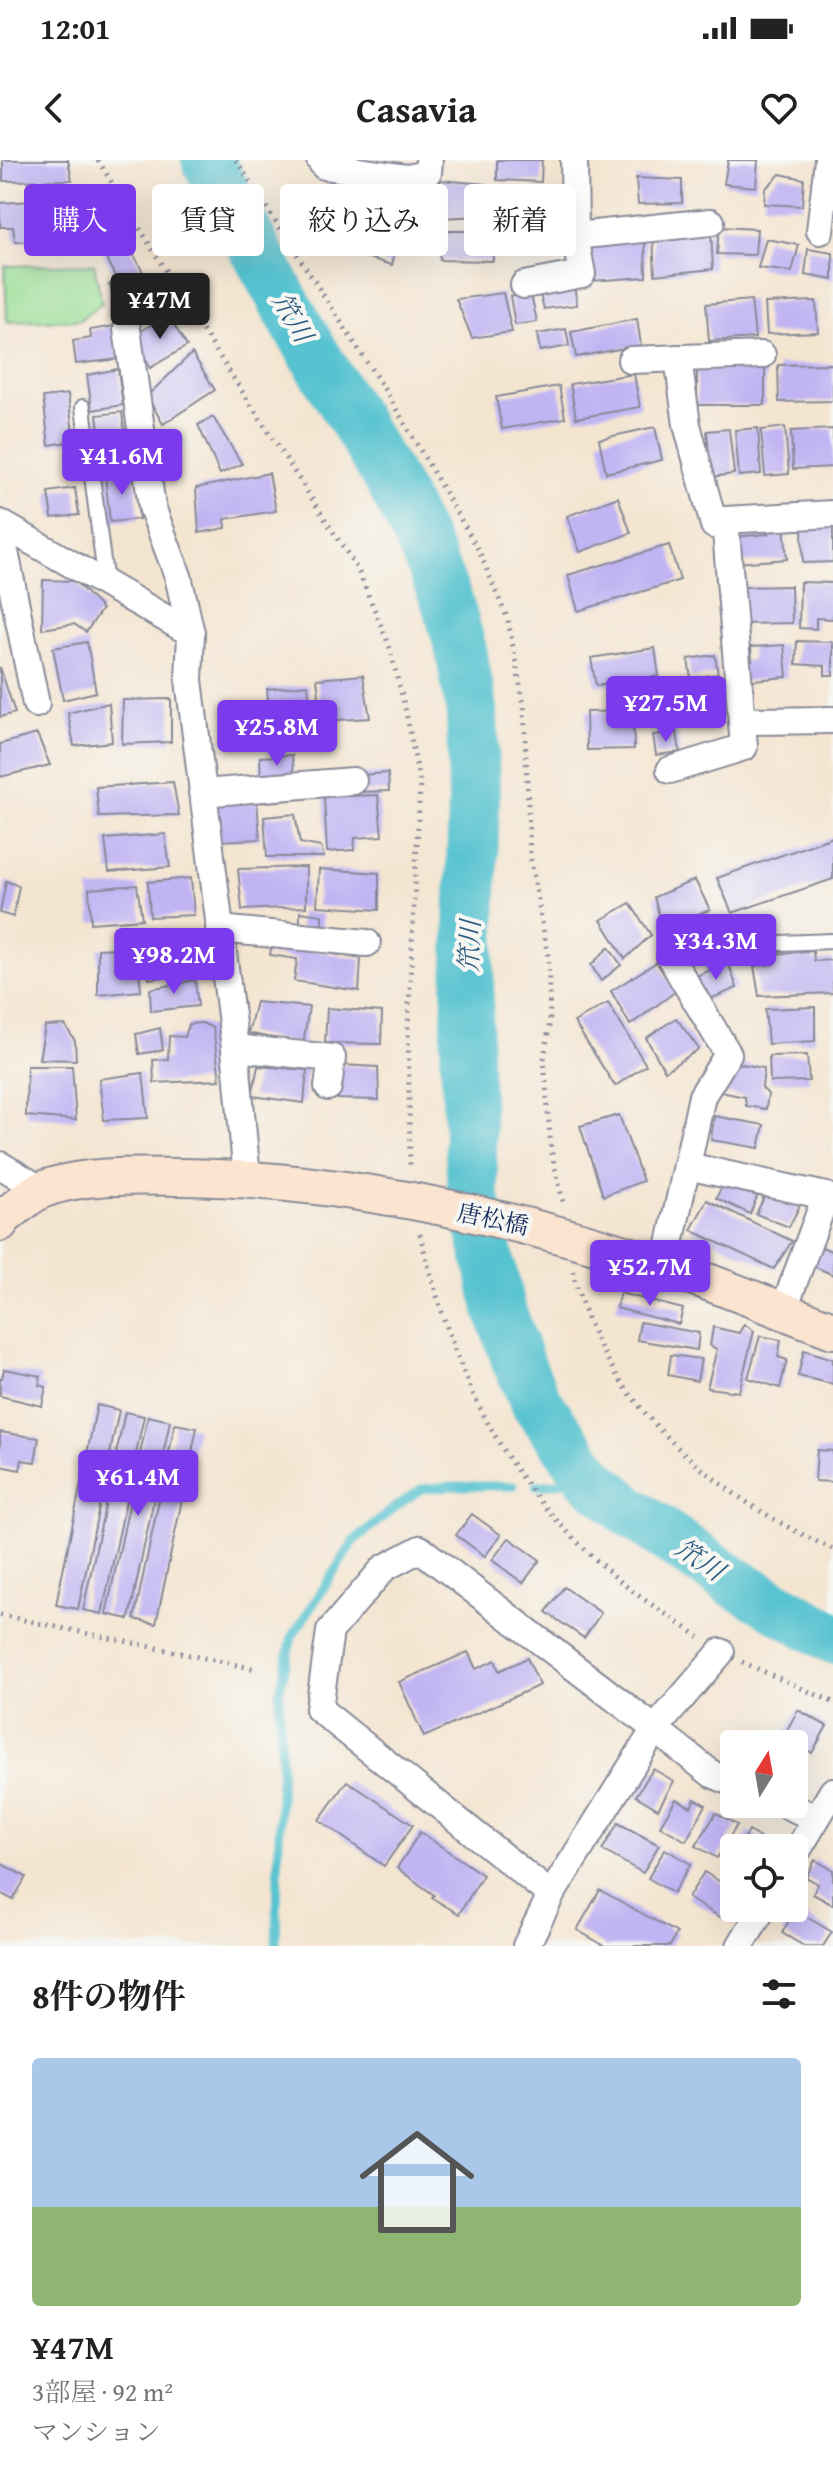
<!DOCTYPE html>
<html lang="ja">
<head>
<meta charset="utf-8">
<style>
	:root { --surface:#fff; --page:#f6f6f6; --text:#222; --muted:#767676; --accent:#7c3aed }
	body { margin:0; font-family:"Gentium Book Plus","Noto Serif JP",serif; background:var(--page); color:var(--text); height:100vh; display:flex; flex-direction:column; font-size:30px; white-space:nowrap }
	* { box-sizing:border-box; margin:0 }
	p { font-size:26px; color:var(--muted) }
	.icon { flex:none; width:44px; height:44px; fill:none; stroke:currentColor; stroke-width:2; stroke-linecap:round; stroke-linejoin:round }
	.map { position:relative; height:1786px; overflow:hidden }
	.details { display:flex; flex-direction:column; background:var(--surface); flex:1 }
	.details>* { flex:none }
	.hud { position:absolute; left:24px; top:24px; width:786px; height:72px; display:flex; gap:16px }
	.needle { width:52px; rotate:11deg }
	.buttons { position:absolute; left:720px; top:1570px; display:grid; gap:16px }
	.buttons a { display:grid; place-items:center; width:88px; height:88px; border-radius:8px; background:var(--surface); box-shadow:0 8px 32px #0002; font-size:40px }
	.price { position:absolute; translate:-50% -68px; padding:0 18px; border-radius:8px; background:var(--accent); color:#fff; font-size:26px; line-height:52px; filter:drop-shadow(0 2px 4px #0008) }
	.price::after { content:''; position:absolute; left:50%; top:48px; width:24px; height:18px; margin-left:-12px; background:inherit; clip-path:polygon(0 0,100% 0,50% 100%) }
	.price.on { background:#222; color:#fff }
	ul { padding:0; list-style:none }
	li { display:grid; align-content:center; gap:16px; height:424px; padding:0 32px }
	li span { display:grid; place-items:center; height:248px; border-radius:8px; color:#555 }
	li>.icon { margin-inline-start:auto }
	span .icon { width:144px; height:144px; fill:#fffc; stroke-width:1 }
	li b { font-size:34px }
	h2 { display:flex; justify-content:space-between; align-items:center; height:96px; padding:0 32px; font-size:34px }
	.pill { padding:0 28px; border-radius:8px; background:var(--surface); box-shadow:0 8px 32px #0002; font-size:28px; line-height:72px }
	.pill.on { background:var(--accent); color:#fff }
	.status { display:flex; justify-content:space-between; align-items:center; height:56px; padding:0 40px; background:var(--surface); direction:ltr }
	.status svg { height:22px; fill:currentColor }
	header { display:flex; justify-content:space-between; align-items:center; height:104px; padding:0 32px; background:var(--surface); font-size:36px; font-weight:700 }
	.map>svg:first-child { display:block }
</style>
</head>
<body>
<div class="status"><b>12:01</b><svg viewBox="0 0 49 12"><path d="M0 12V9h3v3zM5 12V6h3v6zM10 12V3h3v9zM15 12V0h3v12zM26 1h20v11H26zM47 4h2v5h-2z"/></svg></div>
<header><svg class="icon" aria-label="back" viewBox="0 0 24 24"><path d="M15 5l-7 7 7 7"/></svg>Casavia<svg class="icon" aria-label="heart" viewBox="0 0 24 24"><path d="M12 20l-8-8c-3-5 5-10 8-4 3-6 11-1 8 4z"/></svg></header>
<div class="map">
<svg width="833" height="1786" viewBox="0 0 833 1786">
	<rect width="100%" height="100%" fill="#f6f6f2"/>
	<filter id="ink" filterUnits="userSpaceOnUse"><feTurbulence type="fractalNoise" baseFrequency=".0125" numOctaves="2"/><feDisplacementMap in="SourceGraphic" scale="16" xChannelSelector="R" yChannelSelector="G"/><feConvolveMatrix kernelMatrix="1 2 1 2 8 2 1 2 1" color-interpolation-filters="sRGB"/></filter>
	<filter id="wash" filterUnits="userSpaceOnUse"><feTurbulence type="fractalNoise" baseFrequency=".006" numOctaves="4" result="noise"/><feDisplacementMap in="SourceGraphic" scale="32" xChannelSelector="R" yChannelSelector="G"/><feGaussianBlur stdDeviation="1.8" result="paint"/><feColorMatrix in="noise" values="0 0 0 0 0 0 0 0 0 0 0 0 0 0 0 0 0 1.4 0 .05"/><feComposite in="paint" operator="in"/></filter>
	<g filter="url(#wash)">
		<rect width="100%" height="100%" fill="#f4e5d1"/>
		<polygon fill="#9bde96" stroke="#5b867a" stroke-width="2" points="94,104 102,143 80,160 7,162 5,106"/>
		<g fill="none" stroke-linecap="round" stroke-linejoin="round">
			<g stroke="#57c3d0" stroke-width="9">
				<polyline points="536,1326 591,1318"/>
				<polyline points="276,1786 281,1604 279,1534 292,1477 354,1381 398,1345 421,1329 450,1326 513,1326"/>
			</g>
			<polyline stroke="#57c3d0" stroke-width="52" points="207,0 298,167 394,327 426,391 448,444 461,490 472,553 474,639 466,898 473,1034 500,1149 517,1200 536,1242 591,1318 627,1349 729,1419 833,1478"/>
		</g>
		<g id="blocks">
			<g fill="#c0b4f3">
				<polygon points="3,0 68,0 72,20 3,21"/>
				<polygon points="497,0 542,0 541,22 497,20"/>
				<polygon points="728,0 758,0 756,27 724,24"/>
				<polygon points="780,14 804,19 802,46 764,44 765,29"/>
				<polygon points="333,17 388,31 381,60 328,44"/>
				<polygon points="636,18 682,20 682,43 638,44"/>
				<polygon points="440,20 485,24 484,56 439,58"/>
				<polygon points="35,41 40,81 15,82 13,67 0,67 0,43"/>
				<polygon points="49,44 87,45 88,79 51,79"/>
				<polygon points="350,63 398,76 392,105 343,90"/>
				<polygon points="719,67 757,69 755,95 717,94"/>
				<polygon points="436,71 491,71 493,101 440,100"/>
				<polygon points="711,73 713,109 655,115 653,76"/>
				<polygon points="125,79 152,128 122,145 109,125 117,120 102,91"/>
				<polygon points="645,79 646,117 592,121 584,86"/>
				<polygon points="766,79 799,85 792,112 758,108"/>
				<polygon points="808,89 833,93 833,120 805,115"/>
				<polygon points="574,124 577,145 544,149 539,131"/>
				<polygon points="503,133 512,172 472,178 456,139"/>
				<polygon points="531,134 537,162 515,165 510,136"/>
				<polygon points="751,140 755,178 709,181 706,144"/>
				<polygon points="816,141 818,172 767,174 765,143"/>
				<polygon points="167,154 187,186 150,208 134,176"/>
				<polygon points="637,159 641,185 576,197 571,172"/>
				<polygon points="115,166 119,199 76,204 73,181 91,178 90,170"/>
				<polygon points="566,169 569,186 540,191 537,174"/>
				<polygon points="192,193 215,230 163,264 147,236"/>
				<polygon points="833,204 833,241 779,242 778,205"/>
				<polygon points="118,209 123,245 92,250 87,215"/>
				<rect x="697" y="209" width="68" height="36"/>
				<polygon points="634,214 640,247 576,258 570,224"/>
				<polygon points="559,226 565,258 502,269 496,237"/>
				<polygon points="68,234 74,281 49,285 43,237"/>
				<polygon points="122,252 127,299 103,302 97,255"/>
				<polygon points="213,257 242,304 220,314 198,265"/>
				<polygon points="655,267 662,300 606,313 599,279"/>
				<polygon points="785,267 789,314 765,316 761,270"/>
				<polygon points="758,268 761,314 739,316 735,270"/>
				<polygon points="729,269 734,314 711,317 707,271"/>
				<polygon points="833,269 833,307 793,309 791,271"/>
				<polygon points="134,312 139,359 110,362 105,315"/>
				<polygon points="269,313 276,351 225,359 226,368 199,373 196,328"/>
				<polygon points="75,328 79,355 52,358 48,332"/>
				<polygon points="618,337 631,373 580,392 567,356"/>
				<polygon points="784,365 787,399 736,403 734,377 768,374 766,366"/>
				<polygon points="833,367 833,402 803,403 802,368"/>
				<polygon points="669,385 680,420 578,451 568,415"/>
				<polygon points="43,420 75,421 102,449 86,472 74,464 42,469"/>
				<polygon points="800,422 833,423 833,459 816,458 816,469 799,468"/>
				<polygon points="791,426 792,463 741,464 740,427"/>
				<polygon points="797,481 833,482 833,515 825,515 825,506 796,504"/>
				<polygon points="87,482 96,532 63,540 53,488"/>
				<polygon points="784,485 787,517 742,521 741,501 752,500 751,487"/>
				<polygon points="655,488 659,516 596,526 591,498"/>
				<polygon points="715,495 718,514 691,518 688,499"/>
				<polygon points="0,507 15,553 0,557"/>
				<polygon points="363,515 370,558 322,561 317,519"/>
				<polygon points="308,525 314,581 272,583 267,529"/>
				<polygon points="715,527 719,557 657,566 653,536"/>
				<polygon points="171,539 171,582 122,584 123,540"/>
				<polygon points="109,543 112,582 74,586 68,553"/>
				<polygon points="633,551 634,589 587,590 586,552"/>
				<polygon points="677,572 680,592 656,595 653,575"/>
				<polygon points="37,574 50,605 0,617 0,584"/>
				<polygon points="292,595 295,619 261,620 260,597"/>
				<polygon points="388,613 389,631 361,632 360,615"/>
				<polygon points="173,622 179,655 99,657 96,627"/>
				<polygon points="378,635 382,676 355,678 354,690 327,692 324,637"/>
				<polygon points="257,641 260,679 219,681 215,644"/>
				<polygon points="295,654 300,683 321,687 324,697 267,697 264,657"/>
				<polygon points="165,674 170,707 109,712 105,679"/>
				<polygon points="833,677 833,719 732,753 717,718"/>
				<polygon points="306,707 306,747 242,750 238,709"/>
				<polygon points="319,709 379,713 379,750 317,746"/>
				<polygon points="191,718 194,755 150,757 148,722"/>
				<polygon points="695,720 710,750 662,766 654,737"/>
				<polygon points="6,721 19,726 13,757 0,753"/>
				<polygon points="137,725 142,759 91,763 89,729"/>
				<polygon points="630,743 651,775 625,799 601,760"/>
				<polygon points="300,752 322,755 322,768 300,768"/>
				<polygon points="272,783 361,799 359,831 294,821 297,799 270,795"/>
				<polygon points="189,784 192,814 149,819 146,789"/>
				<polygon points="137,787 141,831 98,835 98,789"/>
				<polygon points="609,787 621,805 601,821 591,805"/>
				<polygon points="813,791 814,801 833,800 833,833 759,836 754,806 773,804 775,794"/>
				<polygon points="657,802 675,832 630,865 611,831"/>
				<polygon points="728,802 737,828 705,841 694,817"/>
				<polygon points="195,820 198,846 151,851 150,829"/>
				<polygon points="256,842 309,847 303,885 248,873"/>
				<polygon points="608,843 646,905 615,926 574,862"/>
				<polygon points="815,847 815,881 768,884 765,849"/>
				<polygon points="327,848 382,852 381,884 325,883"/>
				<polygon points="676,858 699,889 665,911 646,878"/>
				<polygon points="202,863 213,868 220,920 154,923 153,900 168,899 169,876 185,877 189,864"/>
				<polygon points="65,865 75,881 76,900 39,899 45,866"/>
				<polygon points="160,868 163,890 139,894 136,874"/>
				<polygon points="807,895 809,921 770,922 769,896"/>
				<polygon points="731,902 764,908 762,928 768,934 766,949 746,946 745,937 721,932"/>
				<polygon points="340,905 378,907 379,940 338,939"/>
				<polygon points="27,906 72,906 76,960 26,956"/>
				<polygon points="258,906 307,910 304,943 252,936"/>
				<polygon points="143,913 148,958 104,960 99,919"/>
				<polygon points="619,955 643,1021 603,1036 580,966"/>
				<polygon points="714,956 764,965 759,988 711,980"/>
				<polygon points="725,1021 759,1032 750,1054 716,1038"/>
				<polygon points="767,1031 802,1041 789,1067 756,1054"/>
				<polygon points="707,1040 792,1081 774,1109 691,1070"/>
				<polygon points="820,1086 833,1092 833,1115 809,1104"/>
				<polygon points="620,1133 683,1149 679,1164 616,1148"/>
				<polygon points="640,1162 699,1173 697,1190 637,1180"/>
				<polygon points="744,1164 754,1171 739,1232 707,1228 717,1189 710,1186 713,1167 739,1173"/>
				<polygon points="760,1176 781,1180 778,1197 787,1200 780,1228 748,1218"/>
				<polygon points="804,1190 833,1199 833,1224 798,1216"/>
				<polygon points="671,1195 701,1199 697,1221 668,1215"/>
				<polygon points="4,1209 41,1216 39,1225 46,1227 42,1246 0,1236 0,1218 2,1218"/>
				<polygon points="97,1245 119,1250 78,1449 56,1445"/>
				<polygon points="125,1252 144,1256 102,1454 83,1450"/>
				<polygon points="148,1256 170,1261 129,1459 106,1454"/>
				<polygon points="175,1264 197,1268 156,1464 134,1459"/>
				<polygon points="0,1272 39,1278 35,1302 22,1300 20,1310 0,1306"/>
				<polygon points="817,1290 833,1291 833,1322 815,1321"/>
				<polygon points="472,1354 501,1375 485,1396 456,1375"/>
				<polygon points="509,1378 540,1400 523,1423 492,1400"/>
				<polygon points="564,1427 601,1453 584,1478 546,1452"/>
				<polygon points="468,1492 476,1509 495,1500 499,1511 527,1498 540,1525 424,1577 399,1522"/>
				<polygon points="798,1550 827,1566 812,1593 783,1577"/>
				<polygon points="653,1609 674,1621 658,1649 636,1636"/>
				<polygon points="347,1621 413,1665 384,1706 319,1660"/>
				<polygon points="676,1639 691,1647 695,1639 706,1645 686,1681 660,1666"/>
				<polygon points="716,1653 737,1665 717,1698 696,1686"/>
				<polygon points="618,1663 659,1685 643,1713 602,1690"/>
				<polygon points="749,1671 770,1685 768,1688 738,1688"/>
				<polygon points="420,1672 483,1715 459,1754 432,1738 434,1735 397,1708"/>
				<polygon points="665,1689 691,1704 673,1733 648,1718"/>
				<polygon points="815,1700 833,1710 833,1745 813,1734 818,1724 806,1717"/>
				<polygon points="0,1703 26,1717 13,1740 0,1733"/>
				<polygon points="704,1712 734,1730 734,1735 720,1757 688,1738"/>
				<polygon points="600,1730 677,1773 670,1786 605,1786 577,1770"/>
				<polygon points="795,1750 832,1772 823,1786 804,1786 782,1773"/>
			</g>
		</g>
	</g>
	<g filter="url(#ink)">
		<use href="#blocks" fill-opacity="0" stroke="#888a98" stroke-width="2"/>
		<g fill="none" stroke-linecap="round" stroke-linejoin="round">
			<defs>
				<g id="lane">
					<polyline points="83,247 106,424"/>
					<polyline points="753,784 833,781"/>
				</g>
				<g id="street">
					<polyline points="320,0 324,6 408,18 428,13 429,0"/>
					<polyline points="820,71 828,0"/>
					<polyline points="575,76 711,62"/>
					<polyline points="524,125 582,114 575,76 574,0"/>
					<polyline points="127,169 152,347 178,416 191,473 189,520 235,888 247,1018"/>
					<polyline points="631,200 762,195"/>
					<polyline points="725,360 833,354"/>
					<polyline points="0,363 191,473"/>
					<polyline points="0,367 36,544"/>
					<polyline points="743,561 833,560"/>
					<polyline points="670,610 744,587 725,360 714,365 687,265 678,198"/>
					<polyline points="202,633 353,621"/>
					<polyline points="219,769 367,783"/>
					<polyline points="235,888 332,898 328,927"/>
					<polyline points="0,1005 42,1030"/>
					<polyline points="687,1006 826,1036 783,1151"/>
					<polyline points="665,1107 702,936 728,894 670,797"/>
					<polyline points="721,1492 655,1569 712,1614 734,1623"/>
					<polyline points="784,1644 816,1658"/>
					<polyline points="794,1696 833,1631"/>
					<polyline points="526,1786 551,1735 655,1569 420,1389 384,1408 330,1471 319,1549 551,1735"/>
					<polyline points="740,1786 763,1748"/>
				</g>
				<path id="secondary" d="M0,1063L4,1057C16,1048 30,1034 44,1029C84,1014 140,1016 182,1017C345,1019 509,1056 663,1106C720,1125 776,1149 833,1170"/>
			</defs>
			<use href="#lane" stroke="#888a98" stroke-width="18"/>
			<use href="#street" stroke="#888a98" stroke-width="30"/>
			<use href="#secondary" stroke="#888a98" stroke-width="40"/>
			<g stroke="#888a98" stroke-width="5" stroke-dasharray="2 6" stroke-linecap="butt">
				<polyline points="98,0 192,154 358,410 389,485 406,552 420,624 408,865 410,1009"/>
				<polyline points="236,0 388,235 478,389 508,460 524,546 530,695 548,796 550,861 544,899 551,990 564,1046"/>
				<path d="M420,1074C457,1222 501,1321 620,1421C645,1442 673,1458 699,1477"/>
				<path d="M573,1111C600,1240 716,1338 833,1389"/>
				<polyline points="0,1455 256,1509"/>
				<polyline points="742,1502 833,1542"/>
			</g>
			<use href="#lane" stroke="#fff" stroke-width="14"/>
			<use href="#street" stroke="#fff" stroke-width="26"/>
			<use href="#secondary" stroke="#fce5d0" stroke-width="36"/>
		</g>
	</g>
	<g text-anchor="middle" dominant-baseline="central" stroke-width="8" stroke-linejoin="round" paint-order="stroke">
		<g font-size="24" fill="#1b2f5e" stroke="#f6f6f2">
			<text transform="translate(493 1059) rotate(12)">唐松橋</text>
		</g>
		<g font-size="26" font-style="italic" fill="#2d5b80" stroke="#f6f6f2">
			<text transform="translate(293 157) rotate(60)">笊川</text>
			<text transform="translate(469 786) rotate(-88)">笊川</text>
			<text transform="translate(700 1399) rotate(34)">笊川</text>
		</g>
	</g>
</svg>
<div class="buttons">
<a><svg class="needle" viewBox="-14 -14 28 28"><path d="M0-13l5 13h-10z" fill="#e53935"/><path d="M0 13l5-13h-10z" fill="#767676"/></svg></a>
<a><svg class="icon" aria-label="locate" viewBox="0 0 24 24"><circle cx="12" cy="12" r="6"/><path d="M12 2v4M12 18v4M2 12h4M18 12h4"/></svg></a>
</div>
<b class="price on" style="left:160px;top:181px">¥47M</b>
<b class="price" style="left:122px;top:337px">¥41.6M</b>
<b class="price" style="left:666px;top:584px">¥27.5M</b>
<b class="price" style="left:277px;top:608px">¥25.8M</b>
<b class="price" style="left:716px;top:822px">¥34.3M</b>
<b class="price" style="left:174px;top:836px">¥98.2M</b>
<b class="price" style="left:650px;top:1148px">¥52.7M</b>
<b class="price" style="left:138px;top:1358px">¥61.4M</b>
<div class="hud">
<a class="pill on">購入</a>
<a class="pill">賃貸</a>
<a class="pill">絞り込み</a>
<a class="pill">新着</a>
</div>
</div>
<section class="details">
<h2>8件の物件<svg class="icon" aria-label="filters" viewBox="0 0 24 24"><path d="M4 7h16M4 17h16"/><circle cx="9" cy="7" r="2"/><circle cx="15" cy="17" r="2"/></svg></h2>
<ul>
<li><span style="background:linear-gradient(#a9c7e8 60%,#8fb573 0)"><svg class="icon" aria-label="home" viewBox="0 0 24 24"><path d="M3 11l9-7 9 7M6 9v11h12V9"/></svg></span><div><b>¥47M</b><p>3部屋 · 92 m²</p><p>マンション</p></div></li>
</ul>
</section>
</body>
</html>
